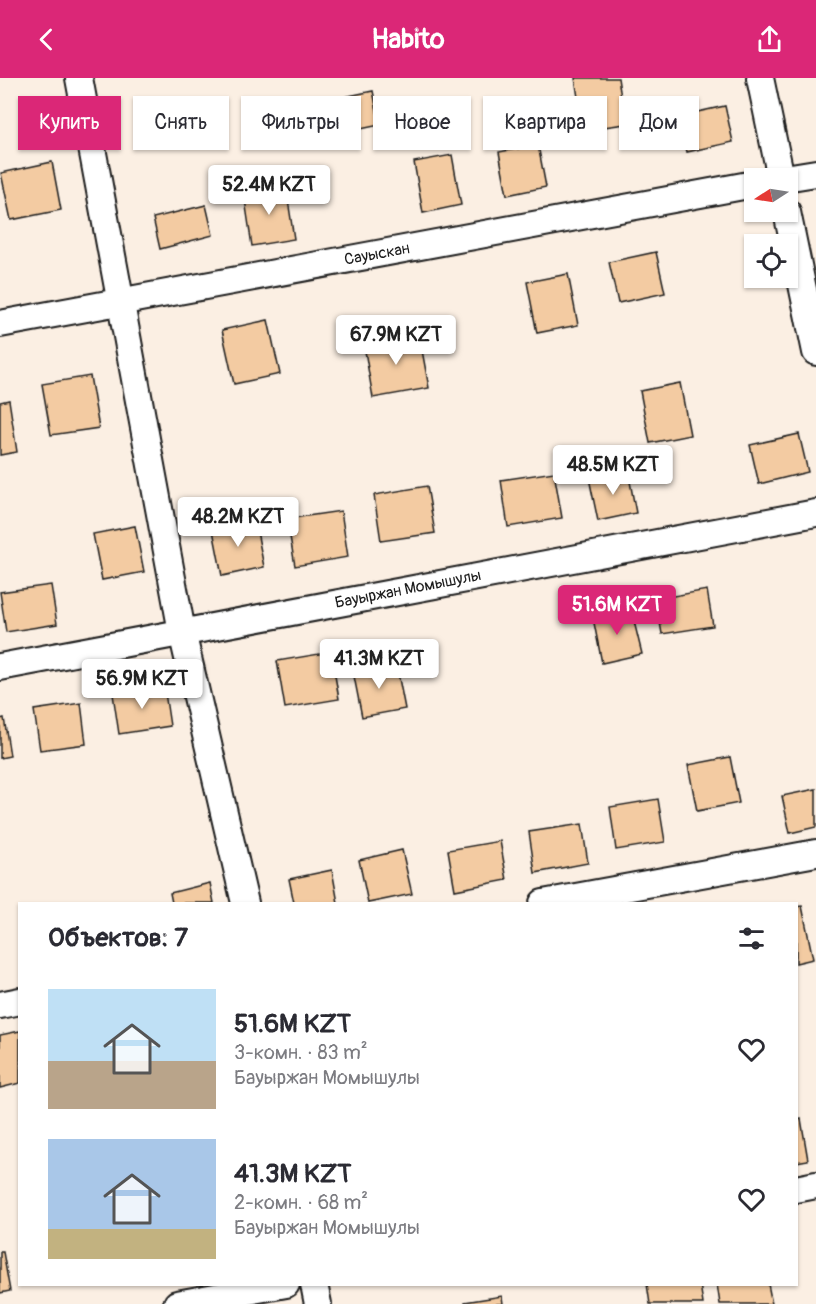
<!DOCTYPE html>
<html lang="ru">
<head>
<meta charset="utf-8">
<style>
	:root { --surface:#fff; --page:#f2f2f3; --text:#2b2b33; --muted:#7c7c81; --accent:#db2777 }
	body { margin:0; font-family:Pangolin,sans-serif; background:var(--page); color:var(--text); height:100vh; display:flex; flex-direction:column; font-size:22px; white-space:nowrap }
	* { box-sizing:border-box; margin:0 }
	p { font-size:20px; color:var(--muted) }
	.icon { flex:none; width:33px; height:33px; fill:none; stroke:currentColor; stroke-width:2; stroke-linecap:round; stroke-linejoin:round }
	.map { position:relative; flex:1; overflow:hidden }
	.panel { position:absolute; left:18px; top:824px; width:780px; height:384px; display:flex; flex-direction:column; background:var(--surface); border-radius:0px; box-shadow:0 2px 4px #0004 }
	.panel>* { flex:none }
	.banner { position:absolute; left:18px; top:18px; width:780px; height:54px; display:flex; gap:12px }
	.needle { width:39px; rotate:258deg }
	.buttons { position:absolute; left:744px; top:90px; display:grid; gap:12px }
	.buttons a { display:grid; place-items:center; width:54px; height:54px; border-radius:0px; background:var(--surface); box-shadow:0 2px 4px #0004; font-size:30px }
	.price { position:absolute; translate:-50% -51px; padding:0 14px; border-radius:6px; background:#fff; color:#222; font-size:20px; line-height:39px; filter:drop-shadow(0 2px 3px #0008) }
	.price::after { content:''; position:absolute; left:50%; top:36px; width:18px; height:14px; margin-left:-9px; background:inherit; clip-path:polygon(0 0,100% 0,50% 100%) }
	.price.on { background:var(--accent); color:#fff }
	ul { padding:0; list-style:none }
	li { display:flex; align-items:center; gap:18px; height:150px; padding:0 30px }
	li span { display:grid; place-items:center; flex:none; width:168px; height:120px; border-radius:0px; color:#555 }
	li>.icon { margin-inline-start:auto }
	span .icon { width:72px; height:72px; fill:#fffc; stroke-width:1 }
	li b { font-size:26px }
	h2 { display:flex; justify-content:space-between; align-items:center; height:72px; padding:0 30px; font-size:26px }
	.tag { padding:0 21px; border-radius:0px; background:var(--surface); box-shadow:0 2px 4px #0004; font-size:21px; line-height:54px }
	.tag.on { background:var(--accent); color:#fff }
	header { display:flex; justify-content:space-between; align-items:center; height:78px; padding:0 30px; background:var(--accent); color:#fff; font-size:27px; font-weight:700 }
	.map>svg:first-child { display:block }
</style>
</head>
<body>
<header><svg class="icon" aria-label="back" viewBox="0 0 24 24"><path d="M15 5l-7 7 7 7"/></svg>Habito<svg class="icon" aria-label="share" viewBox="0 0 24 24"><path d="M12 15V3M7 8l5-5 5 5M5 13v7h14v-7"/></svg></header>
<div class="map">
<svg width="816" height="1226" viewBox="0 0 816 1226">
	<rect width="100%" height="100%" fill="#fbefe3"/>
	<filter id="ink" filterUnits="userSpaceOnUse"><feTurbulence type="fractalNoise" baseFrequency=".0167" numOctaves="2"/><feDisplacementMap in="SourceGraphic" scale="12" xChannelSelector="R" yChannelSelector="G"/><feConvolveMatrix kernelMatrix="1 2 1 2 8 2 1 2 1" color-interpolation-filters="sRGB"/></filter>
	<g filter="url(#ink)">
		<g fill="#f3cba2" stroke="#1c1c1c" stroke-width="1.5">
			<polygon points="575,0 618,0 625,46 583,52"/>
			<polygon points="373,13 380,47 336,56 329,22"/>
			<polygon points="725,28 733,64 687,74 679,38"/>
			<polygon points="538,67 546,109 507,117 499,74"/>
			<polygon points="452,77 461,127 423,135 414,84"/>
			<polygon points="52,84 61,132 11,142 1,95"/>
			<polygon points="286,109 294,161 252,168 244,115"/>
			<polygon points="206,127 213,157 160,171 153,140"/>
			<polygon points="656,174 665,215 618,225 609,184"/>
			<polygon points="568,196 578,247 537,255 527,204"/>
			<polygon points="268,242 280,296 234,306 222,252"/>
			<polygon points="419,256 429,310 373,320 364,267"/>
			<polygon points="90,298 99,350 51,357 42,306"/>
			<polygon points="680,305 690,357 650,365 640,313"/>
			<polygon points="9,322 17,374 0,377 0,324"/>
			<polygon points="799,356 808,394 759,406 750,367"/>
			<polygon points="628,393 636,435 598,443 589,400"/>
			<polygon points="554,394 562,440 508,449 501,402"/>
			<polygon points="427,408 435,455 381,463 374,417"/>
			<polygon points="341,433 348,479 295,488 287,441"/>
			<polygon points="255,443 264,489 222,498 213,452"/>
			<polygon points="135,448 144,494 102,502 93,456"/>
			<polygon points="51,507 57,546 6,554 0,514"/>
			<polygon points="707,512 713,548 662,556 656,521"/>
			<polygon points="631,531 642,576 602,585 593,540"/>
			<polygon points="331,574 339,621 285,630 277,583"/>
			<polygon points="396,585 405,631 362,639 353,593"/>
			<polygon points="164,608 170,648 119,656 113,616"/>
			<polygon points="81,625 86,666 40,672 34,632"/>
			<polygon points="4,640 10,678 0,680 0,641"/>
			<polygon points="730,679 739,725 697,733 688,687"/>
			<polygon points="816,711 816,749 790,755 782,718"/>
			<polygon points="658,721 665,764 616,772 610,729"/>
			<polygon points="582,746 588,785 535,795 529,754"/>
			<polygon points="500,763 507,802 455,812 448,772"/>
			<polygon points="402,772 412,816 368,825 359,782"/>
			<polygon points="332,792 338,825 294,825 289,801"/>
			<polygon points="210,805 214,825 172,825 170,815"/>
			<polygon points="802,828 813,881 796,885 796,829"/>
			<polygon points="20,953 20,1005 0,1010 0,957"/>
			<polygon points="801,1041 808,1082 796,1084 796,1042"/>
			<polygon points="0,1174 3,1174 10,1213 0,1215"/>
			<polygon points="647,1206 700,1206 703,1226 650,1226"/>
			<polygon points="717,1206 768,1206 772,1226 720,1226"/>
			<polygon points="502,1218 503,1226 465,1226 465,1224"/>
		</g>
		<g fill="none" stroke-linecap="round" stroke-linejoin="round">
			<defs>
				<g id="street">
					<polyline points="79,0 182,554 245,825"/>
					<polyline points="760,0 781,100"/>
					<polyline points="785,100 816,95"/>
					<polyline points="787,134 816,274"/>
					<polyline points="0,246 754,106"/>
					<polyline points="0,589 816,435"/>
					<polyline points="543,825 816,775"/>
					<polyline points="0,927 20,923"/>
					<polyline points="796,1111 816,1107"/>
					<polyline points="314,1206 318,1226"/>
					<polyline points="177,1226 286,1206"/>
				</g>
			</defs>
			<use href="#street" stroke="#1c1c1c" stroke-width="30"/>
			<use href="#street" stroke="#fff" stroke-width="26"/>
		</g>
	</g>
	<g text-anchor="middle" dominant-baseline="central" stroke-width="4.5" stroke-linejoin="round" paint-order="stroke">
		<g font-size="16" fill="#1c1c1c" stroke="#fff">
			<text transform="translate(377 176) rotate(-10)">Сауыскан</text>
			<text transform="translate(408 511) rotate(-11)">Бауыржан Момышулы</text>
		</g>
	</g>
</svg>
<div class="buttons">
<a><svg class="needle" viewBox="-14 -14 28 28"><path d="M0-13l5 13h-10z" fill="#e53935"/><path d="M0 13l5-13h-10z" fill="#7c7c81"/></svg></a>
<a><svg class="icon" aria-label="locate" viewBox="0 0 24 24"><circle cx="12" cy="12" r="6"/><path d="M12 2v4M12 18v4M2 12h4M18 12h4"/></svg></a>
</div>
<b class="price" style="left:269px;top:138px">52.4M KZT</b>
<b class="price" style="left:396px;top:288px">67.9M KZT</b>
<b class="price" style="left:613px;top:418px">48.5M KZT</b>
<b class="price" style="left:238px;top:470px">48.2M KZT</b>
<b class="price on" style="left:617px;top:558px">51.6M KZT</b>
<b class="price" style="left:379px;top:612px">41.3M KZT</b>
<b class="price" style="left:142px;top:632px">56.9M KZT</b>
<div class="banner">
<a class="tag on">Купить</a>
<a class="tag">Снять</a>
<a class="tag">Фильтры</a>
<a class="tag">Новое</a>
<a class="tag">Квартира</a>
<a class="tag">Дом</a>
</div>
<section class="panel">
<h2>Объектов: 7<svg class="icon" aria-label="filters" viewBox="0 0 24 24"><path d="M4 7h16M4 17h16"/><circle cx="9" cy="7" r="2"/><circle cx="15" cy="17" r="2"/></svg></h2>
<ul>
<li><span style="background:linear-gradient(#bfe0f5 60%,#b9a48a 0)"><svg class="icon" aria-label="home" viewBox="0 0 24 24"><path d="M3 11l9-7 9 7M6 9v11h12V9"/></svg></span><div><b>51.6M KZT</b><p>3-комн. · 83 m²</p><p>Бауыржан Момышулы</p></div><svg class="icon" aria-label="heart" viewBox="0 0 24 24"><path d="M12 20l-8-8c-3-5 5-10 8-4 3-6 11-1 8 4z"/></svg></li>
<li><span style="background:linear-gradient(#a9c7e8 75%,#c2b280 0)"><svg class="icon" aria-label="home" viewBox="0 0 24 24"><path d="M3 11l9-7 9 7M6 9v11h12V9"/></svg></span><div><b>41.3M KZT</b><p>2-комн. · 68 m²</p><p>Бауыржан Момышулы</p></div><svg class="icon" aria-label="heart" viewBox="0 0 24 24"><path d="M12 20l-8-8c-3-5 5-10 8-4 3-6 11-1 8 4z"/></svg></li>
</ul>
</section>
</div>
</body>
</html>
